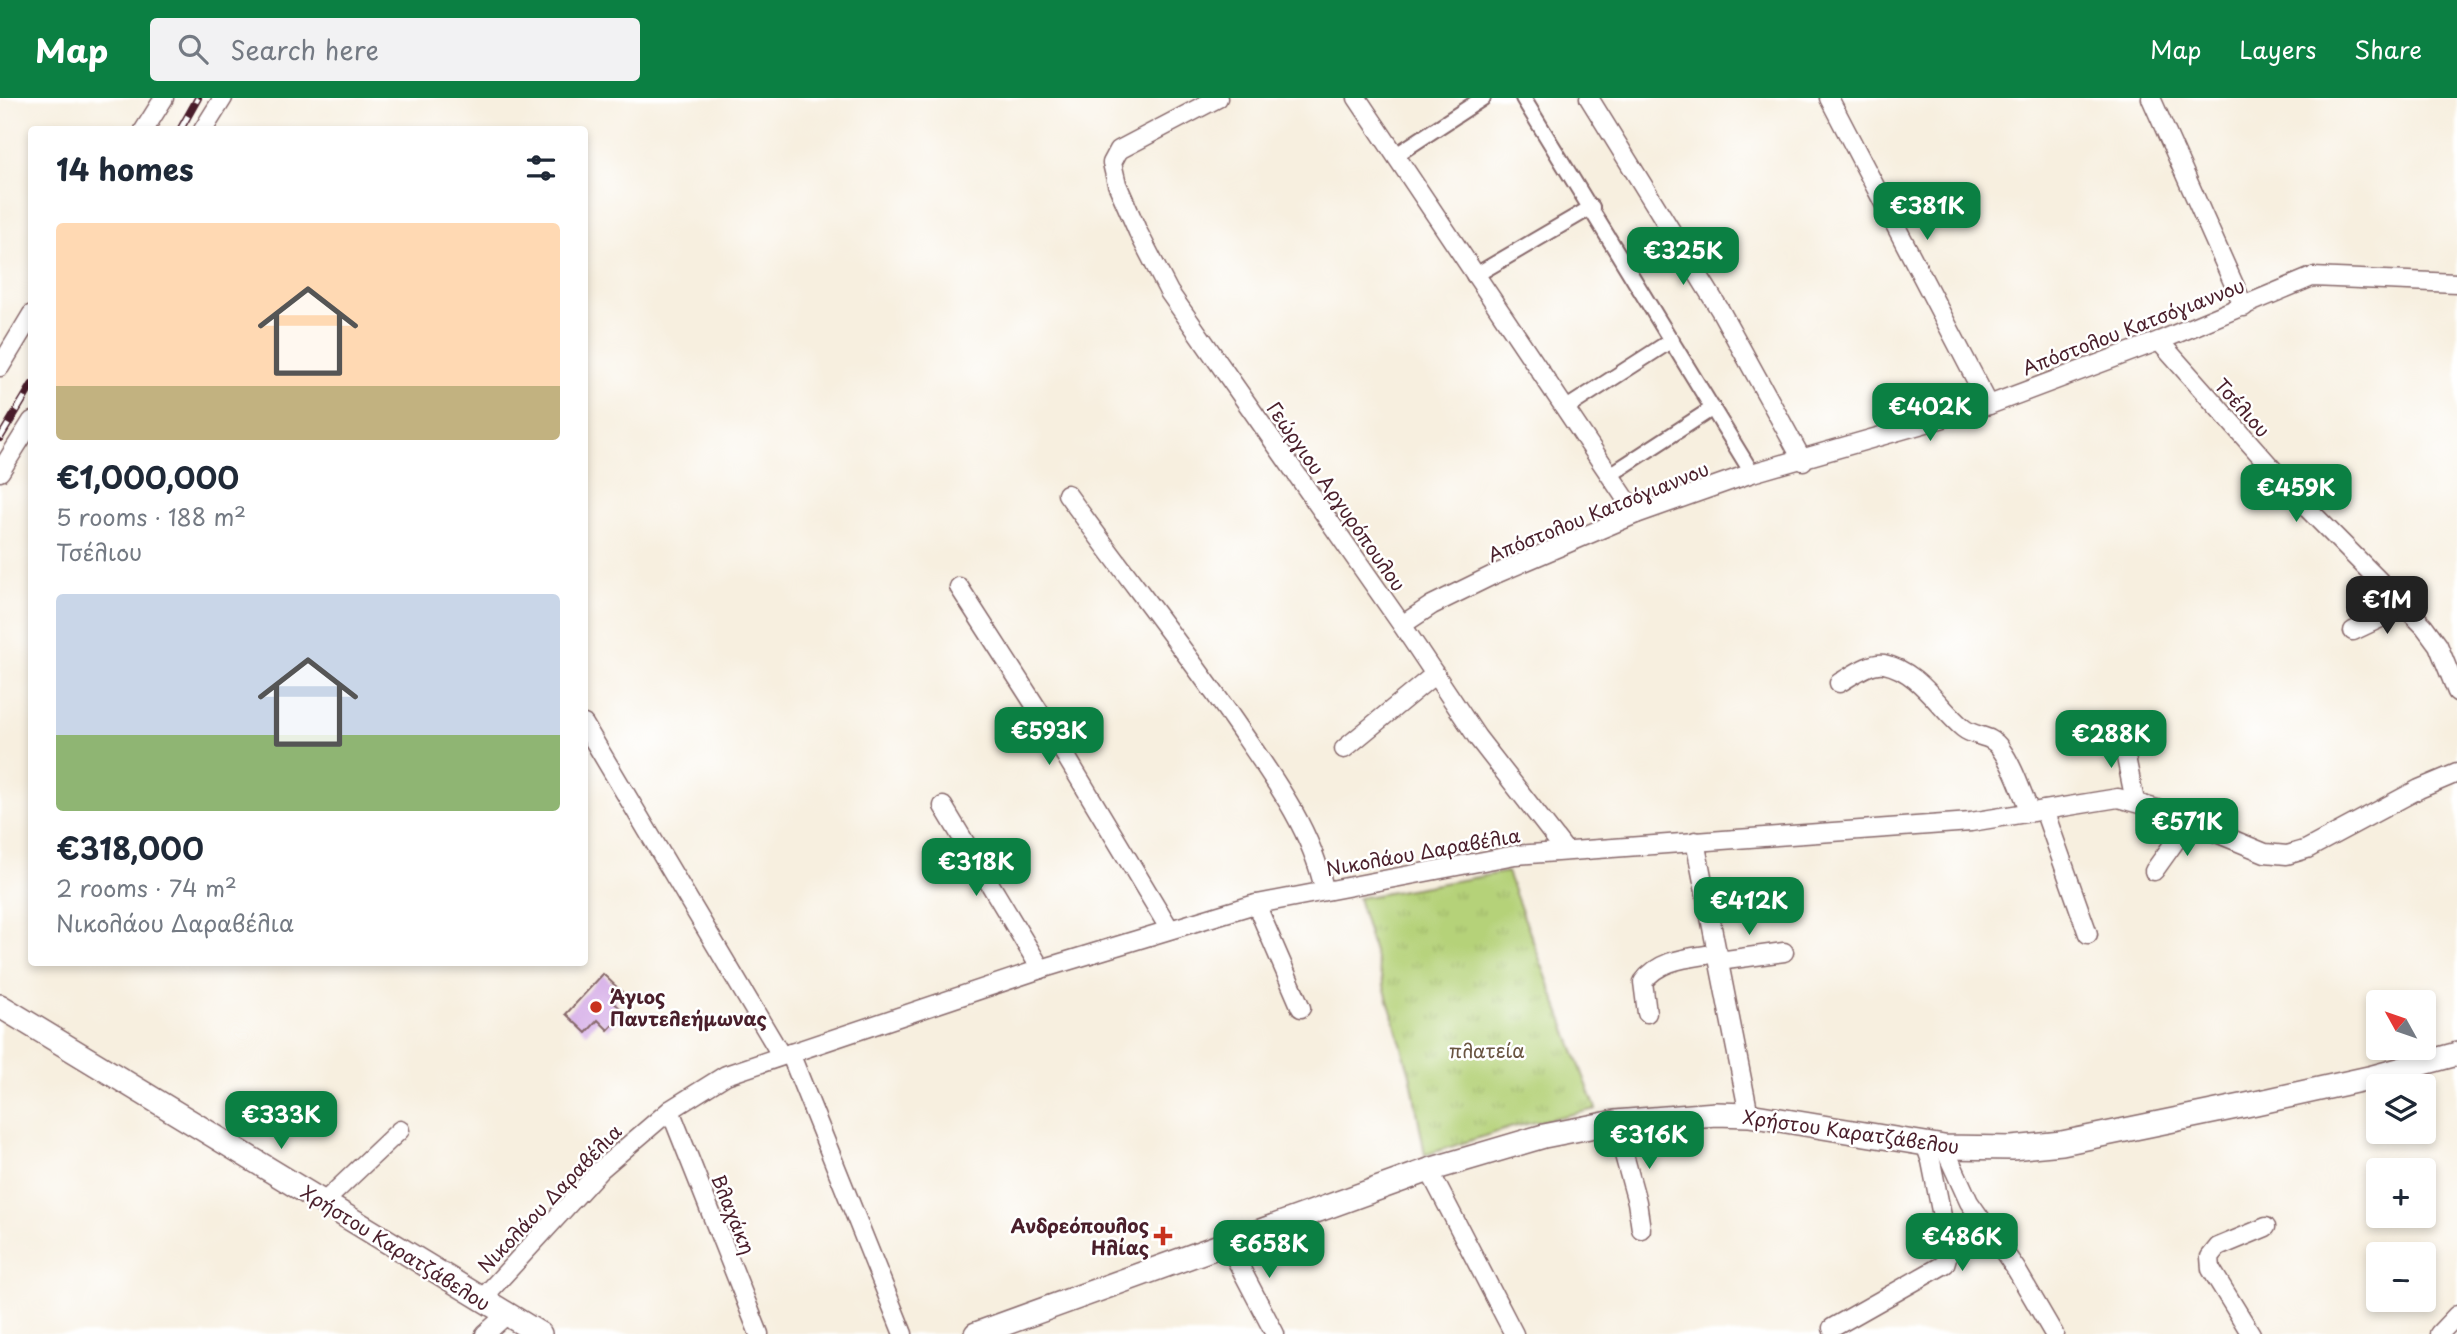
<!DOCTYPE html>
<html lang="en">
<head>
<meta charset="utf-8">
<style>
	:root { --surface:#fff; --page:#f2f2f3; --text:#1f2937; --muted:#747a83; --accent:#0b8043 }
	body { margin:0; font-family:"Playpen Sans",sans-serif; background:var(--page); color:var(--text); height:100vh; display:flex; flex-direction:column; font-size:26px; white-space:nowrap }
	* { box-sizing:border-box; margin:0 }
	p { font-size:23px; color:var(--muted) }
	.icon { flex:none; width:38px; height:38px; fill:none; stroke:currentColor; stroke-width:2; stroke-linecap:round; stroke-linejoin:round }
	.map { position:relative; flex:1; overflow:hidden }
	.sheet { position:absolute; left:28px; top:28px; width:560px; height:840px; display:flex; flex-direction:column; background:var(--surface); border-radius:7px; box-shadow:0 4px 10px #0003 }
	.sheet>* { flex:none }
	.needle { width:46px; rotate:310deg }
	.controls { position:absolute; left:2366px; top:892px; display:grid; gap:14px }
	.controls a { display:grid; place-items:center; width:70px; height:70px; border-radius:7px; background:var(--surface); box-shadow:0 4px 10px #0003; font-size:35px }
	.price { position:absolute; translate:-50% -60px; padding:0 16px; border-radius:14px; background:var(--accent); color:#fff; font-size:23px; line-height:46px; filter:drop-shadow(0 2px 4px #0008) }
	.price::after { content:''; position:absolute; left:50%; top:42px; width:21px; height:16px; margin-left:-10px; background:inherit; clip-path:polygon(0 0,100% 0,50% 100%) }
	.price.active { background:#222; color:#fff }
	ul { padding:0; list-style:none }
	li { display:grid; align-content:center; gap:14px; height:371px; padding:0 28px }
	li span { display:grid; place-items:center; height:217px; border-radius:7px; color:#555 }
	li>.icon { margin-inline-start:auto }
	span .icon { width:126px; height:126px; fill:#fffc; stroke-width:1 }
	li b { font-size:30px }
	h2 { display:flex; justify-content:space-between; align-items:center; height:84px; padding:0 28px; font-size:30px }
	header { display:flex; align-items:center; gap:42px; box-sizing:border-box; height:98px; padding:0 35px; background:var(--accent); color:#fff }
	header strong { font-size:33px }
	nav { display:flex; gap:38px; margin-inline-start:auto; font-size:24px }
	.search { width:490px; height:63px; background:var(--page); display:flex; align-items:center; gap:18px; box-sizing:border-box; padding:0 24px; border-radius:7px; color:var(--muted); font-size:26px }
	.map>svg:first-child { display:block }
</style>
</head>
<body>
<header>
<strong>Map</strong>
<div class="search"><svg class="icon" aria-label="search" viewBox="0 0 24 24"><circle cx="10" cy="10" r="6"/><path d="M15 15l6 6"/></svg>Search here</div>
<nav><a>Map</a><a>Layers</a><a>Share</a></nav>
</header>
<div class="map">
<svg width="2457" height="1236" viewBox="0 0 2457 1236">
	<defs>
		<pattern id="park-tufts" width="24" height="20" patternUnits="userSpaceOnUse" patternTransform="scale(1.75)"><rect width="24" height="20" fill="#b5d279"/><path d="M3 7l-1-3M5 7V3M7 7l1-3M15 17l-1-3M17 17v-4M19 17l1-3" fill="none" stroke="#9db469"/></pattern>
	</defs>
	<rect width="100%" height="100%" fill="#fff"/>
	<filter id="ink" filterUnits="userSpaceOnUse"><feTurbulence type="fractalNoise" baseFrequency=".0143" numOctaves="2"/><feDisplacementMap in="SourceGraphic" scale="14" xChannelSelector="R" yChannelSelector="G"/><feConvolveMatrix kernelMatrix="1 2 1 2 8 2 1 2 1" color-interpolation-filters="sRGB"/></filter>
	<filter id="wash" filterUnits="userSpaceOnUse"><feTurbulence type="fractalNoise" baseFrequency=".00686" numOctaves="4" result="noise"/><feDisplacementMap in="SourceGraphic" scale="28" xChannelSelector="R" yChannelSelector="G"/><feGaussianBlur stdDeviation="1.57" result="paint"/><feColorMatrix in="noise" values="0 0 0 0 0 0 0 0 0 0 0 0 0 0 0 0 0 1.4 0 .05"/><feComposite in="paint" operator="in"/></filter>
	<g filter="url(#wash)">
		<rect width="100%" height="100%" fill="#f7efdf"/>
		<polygon fill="url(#park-tufts)" stroke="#807852" stroke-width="2" points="1507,774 1596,1011 1513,1029 1425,1057 1411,980 1358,800"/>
		<g id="blocks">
			<polygon fill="#d7b0e8" points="603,876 622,894 613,904 625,914 608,932 598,922 586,935 566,916"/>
		</g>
	</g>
	<g filter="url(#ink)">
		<use href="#blocks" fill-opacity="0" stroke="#87686a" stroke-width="2"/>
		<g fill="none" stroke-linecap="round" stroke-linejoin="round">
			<defs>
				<g id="pedestrian">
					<polyline points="1523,0 1752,375"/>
					<polyline points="1396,57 1483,0"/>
					<polyline points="1474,178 1592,109"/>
					<polyline points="1565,311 1672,242"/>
					<polyline points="1610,377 1713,310"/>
				</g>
				<g id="minor">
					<polyline points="1218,0 1119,52 1112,65 1117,86 1138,134 1169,194 1402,527 1477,639 1565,752"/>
					<polyline points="1357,0 1636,416"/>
					<polyline points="1589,0 1720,212 1803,363"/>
					<polyline points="1829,0 1989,307"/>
					<polyline points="2151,0 2244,209"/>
					<polyline points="144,32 164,0"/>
					<polyline points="203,32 223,0"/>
					<polyline points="2159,243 2308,411 2424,528 2438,547 2457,594"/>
					<polyline points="0,269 32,216"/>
					<polyline points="0,374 32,323"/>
					<path d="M1067,396C1123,474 1183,549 1237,627C1272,678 1311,730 1324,791"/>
					<polyline points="959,489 1040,615 1169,830"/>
					<polyline points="1402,527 1432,507 1491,478 1636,416 1752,375 1989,307 2159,243 2312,179 2457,185"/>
					<polyline points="2353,533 2406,508"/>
					<path d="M1839,585C1852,578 1869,564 1884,566C1919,573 1938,609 1963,630C1975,640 1991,636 2000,650C2014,669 2021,693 2030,714"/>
					<polyline points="584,626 781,957"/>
					<polyline points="2121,635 2135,703"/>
					<polyline points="1344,651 1435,576"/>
					<polyline points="943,708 1041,871"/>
					<polyline points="2044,712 2088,836"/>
					<polyline points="1695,743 1749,1017"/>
					<polyline points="2154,773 2189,724"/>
					<polyline points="1256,806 1301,910"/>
					<polyline points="1719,863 1784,854"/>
					<path d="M1647,915L1643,884C1660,860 1691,860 1718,855"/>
					<polyline points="790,955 903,1236"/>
					<polyline points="670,1012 759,1236"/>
					<polyline points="1615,1024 1637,1104 1641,1131"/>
					<polyline points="1944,1049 1969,1104 2016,1171 2054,1236"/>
					<polyline points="1429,1072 1514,1236"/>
					<polyline points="324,1104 400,1032"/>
					<polyline points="1228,1146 1275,1236"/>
					<polyline points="481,1202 601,1071 670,1012 726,977 1041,871 1252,807 1515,757 1971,724 2118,700 2161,712 2265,755 2287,757 2307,751 2419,691 2457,675"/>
					<polyline points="1832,1230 1945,1166 1949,1153 1931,1063 1925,1046"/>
					<polyline points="485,1236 506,1217"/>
					<polyline points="2251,1236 2211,1171 2210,1159 2218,1149 2266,1129"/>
					<polyline points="2439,1236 2457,1217"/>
				</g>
				<g id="tertiary">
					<polyline points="0,908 540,1236"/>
					<polyline points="976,1236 1429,1072 1544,1038 1615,1024 1716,1016 1749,1017 1944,1049 2012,1050 2062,1045 2256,1005 2369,980 2457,956"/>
				</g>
			</defs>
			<use href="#pedestrian" stroke="#87686a" stroke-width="18"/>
			<use href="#minor" stroke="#87686a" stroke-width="21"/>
			<use href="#tertiary" stroke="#87686a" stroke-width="26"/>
			<use href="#pedestrian" stroke="#fff" stroke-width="14"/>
			<use href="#minor" stroke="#fff" stroke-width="18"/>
			<use href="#tertiary" stroke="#fff" stroke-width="23"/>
			<defs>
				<g id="rail">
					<polyline points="180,32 198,0"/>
					<polyline points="0,340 32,287"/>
				</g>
			</defs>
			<use href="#rail" stroke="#4a1f2b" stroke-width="8"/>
			<use href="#rail" stroke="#fff" stroke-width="5" stroke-dasharray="16" stroke-linecap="butt"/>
		</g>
	</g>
	<g fill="#c8321e" stroke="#fff" stroke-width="2.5">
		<circle cx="596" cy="909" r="7"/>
		<path d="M1159.5 1127.5h7v7h7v7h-7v7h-7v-7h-7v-7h7z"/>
	</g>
	<g text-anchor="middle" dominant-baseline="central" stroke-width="5" stroke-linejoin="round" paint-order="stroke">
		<g font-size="19" fill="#4a1f2b" stroke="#fff">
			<text transform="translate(2133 228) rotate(-21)">Απόστολου Κατσόγιαννου</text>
			<text transform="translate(2243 309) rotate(48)">Τσέλιου</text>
			<text transform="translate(1337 398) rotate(55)">Γεώργιου Αργυρόπουλου</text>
			<text transform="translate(1598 413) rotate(-22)">Απόστολου Κατσόγιαννου</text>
			<text transform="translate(1423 753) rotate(-10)">Νικολάου Δαραβέλια</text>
			<text transform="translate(1851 1033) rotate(8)">Χρήστου Καρατζάβελου</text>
			<text transform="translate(549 1100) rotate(-46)">Νικολάου Δαραβέλια</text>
			<text transform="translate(734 1116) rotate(68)">Βλαχάκη</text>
			<text transform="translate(396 1149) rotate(32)">Χρήστου Καρατζάβελου</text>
		</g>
		<g font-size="19" font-weight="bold" fill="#4a1f2b" stroke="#fff" text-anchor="start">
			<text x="610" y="898">Άγιος<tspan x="610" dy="22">Παντελεήμωνας</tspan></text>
			<text x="1149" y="1127" text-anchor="end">Ανδρεόπουλος<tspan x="1149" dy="22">Ηλίας</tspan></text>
		</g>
		<g font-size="19" fill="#6a5542" stroke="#fff">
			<text x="1487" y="952">πλατεία</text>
		</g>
	</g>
</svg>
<div class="controls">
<a><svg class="needle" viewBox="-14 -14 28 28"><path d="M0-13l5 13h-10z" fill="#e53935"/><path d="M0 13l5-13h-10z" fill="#747a83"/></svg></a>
<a><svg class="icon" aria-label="layers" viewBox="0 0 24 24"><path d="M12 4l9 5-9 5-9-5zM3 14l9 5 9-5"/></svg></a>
<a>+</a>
<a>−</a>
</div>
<b class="price" style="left:1927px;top:144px">€381K</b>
<b class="price" style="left:1683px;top:189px">€325K</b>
<b class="price" style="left:1930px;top:345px">€402K</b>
<b class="price" style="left:2296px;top:426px">€459K</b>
<b class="price active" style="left:2387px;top:538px">€1M</b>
<b class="price" style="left:1049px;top:669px">€593K</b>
<b class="price" style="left:2111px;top:672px">€288K</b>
<b class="price" style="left:2187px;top:760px">€571K</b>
<b class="price" style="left:976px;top:800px">€318K</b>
<b class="price" style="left:1749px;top:839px">€412K</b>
<b class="price" style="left:281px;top:1053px">€333K</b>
<b class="price" style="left:1649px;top:1073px">€316K</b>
<b class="price" style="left:1962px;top:1175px">€486K</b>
<b class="price" style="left:1269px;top:1182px">€658K</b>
<section class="sheet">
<h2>14 homes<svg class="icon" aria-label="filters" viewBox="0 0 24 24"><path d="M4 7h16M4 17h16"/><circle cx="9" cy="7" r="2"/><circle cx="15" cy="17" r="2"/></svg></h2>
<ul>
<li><span style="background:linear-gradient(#ffd9b3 75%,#c2b280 0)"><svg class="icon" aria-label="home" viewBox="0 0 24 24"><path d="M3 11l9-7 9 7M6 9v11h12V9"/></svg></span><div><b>€1,000,000</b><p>5 rooms · 188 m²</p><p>Τσέλιου</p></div></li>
<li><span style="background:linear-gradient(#c9d6e8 65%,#8fb573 0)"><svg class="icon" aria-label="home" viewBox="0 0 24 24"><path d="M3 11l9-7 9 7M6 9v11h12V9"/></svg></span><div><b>€318,000</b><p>2 rooms · 74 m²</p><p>Νικολάου Δαραβέλια</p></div></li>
</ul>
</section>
</div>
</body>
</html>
